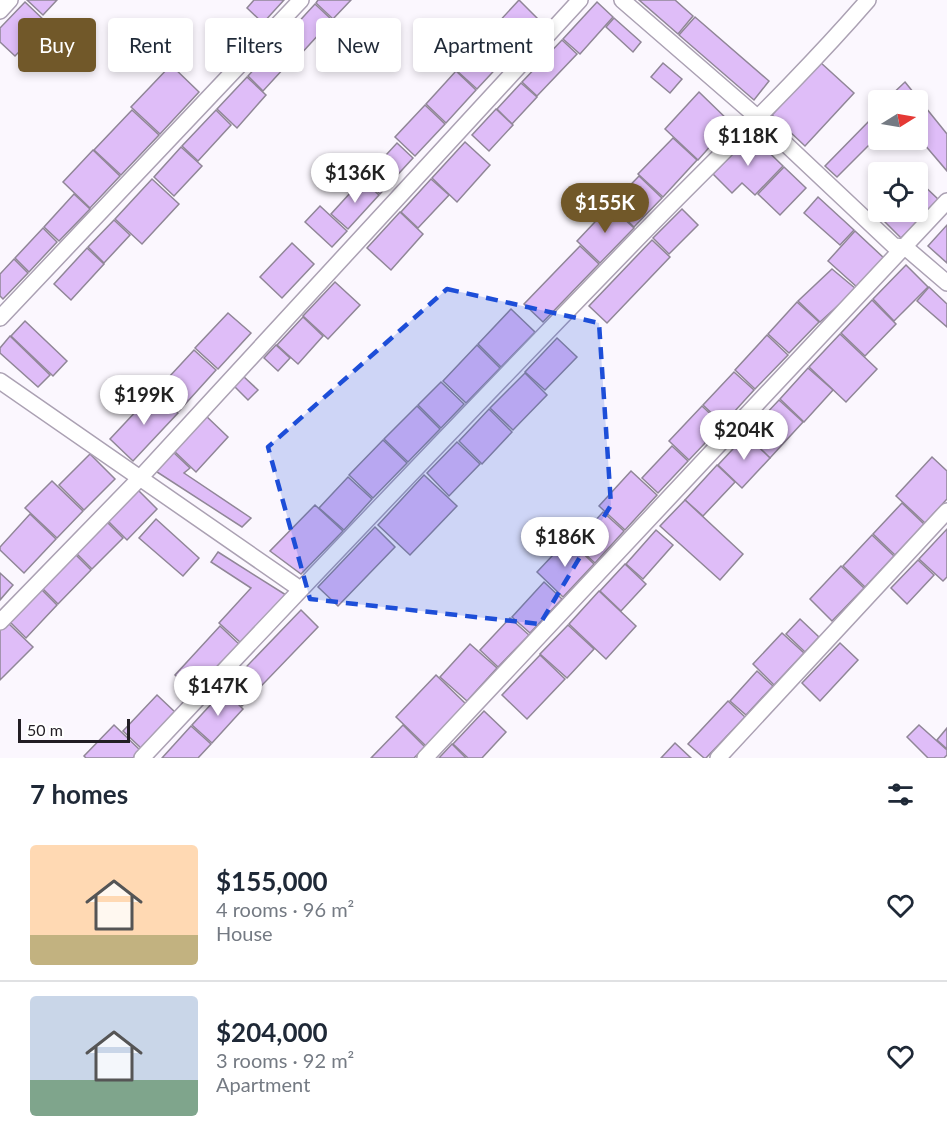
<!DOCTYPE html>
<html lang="en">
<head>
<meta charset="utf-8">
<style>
	:root { --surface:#fff; --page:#f2f2f3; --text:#1f2937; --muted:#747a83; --line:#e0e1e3; --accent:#715829 }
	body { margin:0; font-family:Lato,sans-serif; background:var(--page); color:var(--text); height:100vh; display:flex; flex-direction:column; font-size:22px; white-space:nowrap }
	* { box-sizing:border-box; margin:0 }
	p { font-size:20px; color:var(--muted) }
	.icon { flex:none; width:33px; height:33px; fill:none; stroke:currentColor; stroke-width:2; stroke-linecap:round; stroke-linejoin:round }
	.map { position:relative; height:758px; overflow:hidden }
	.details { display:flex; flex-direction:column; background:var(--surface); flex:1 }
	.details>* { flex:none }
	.top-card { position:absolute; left:18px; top:18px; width:600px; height:54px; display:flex; gap:12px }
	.needle { width:39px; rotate:79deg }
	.fabs { position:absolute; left:868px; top:90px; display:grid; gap:12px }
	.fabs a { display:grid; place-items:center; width:60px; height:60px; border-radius:6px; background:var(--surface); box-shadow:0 3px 9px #0003; font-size:30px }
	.scale { position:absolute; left:18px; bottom:15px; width:112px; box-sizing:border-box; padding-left:6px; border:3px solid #221e24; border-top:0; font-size:16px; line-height:21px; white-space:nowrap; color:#221e24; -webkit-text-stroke:4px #fff; paint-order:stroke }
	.price { position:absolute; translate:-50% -51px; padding:0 14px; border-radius:21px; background:#fff; color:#222; font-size:20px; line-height:39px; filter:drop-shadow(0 2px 3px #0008) }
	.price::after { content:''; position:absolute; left:50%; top:36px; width:18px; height:14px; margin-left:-9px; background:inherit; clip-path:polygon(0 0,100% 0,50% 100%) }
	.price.current { background:var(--accent); color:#fff }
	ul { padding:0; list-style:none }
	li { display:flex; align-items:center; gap:18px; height:150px; padding:0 30px }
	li+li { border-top:2px solid var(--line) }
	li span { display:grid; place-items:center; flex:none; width:168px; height:120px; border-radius:6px; color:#555 }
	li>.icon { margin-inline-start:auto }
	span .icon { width:72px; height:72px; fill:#fffc; stroke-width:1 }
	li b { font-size:26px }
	h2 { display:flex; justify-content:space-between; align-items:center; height:72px; padding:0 30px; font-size:26px }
	.tag { padding:0 21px; border-radius:6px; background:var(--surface); box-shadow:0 3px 9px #0003; font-size:21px; line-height:54px }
	.tag.current { background:var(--accent); color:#fff }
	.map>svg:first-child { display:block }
</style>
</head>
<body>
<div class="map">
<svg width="947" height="758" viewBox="0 0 947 758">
	<rect width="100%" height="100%" fill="#fbf7fe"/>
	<g fill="#dfbdf8" stroke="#908697" stroke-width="1.5">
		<polygon points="27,0 57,0 43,15"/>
		<polygon points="254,0 284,0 263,23 247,8"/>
		<polygon points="318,0 351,0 333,19 316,3"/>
		<polygon points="519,0 540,21 505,59 483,39"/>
		<polygon points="639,0 675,0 693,16 678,34"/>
		<polygon points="25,2 47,23 15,56 0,42 0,28"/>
		<polygon points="597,2 613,17 580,54 563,39"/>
		<polygon points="315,4 332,20 299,56 282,40"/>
		<polygon points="695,17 769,81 754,100 679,35"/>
		<polygon points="614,18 641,42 633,52 606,27"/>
		<polygon points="562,40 577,54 537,96 522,82"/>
		<polygon points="280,41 296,55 263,91 248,76"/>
		<polygon points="483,41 504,60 477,89 456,70"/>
		<polygon points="820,62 854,93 805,146 772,115"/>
		<polygon points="663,63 682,79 670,93 651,77"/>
		<polygon points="171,65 199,92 160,134 131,107"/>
		<polygon points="456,71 476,90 446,123 426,104"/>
		<polygon points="247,77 266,95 237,128 217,109"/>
		<polygon points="905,82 947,134 947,171 918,137 918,100 886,100"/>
		<polygon points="521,83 537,97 512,124 497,109"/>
		<polygon points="699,92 731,123 698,160 665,129"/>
		<polygon points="425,105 445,124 415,156 395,137"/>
		<polygon points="496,109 513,125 489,151 472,135"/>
		<polygon points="132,110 159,135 121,175 94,150"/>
		<polygon points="216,110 231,125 198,161 182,146"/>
		<polygon points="873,117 879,122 879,135 837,177 825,166"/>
		<polygon points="751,135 783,166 755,195 742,183 732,193 713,174"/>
		<polygon points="673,138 697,160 663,197 638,174"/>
		<polygon points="465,142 490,165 457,202 432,178"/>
		<polygon points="397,143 413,158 380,194 364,179"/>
		<polygon points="181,147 202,166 174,196 154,177"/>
		<polygon points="93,150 120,176 90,208 63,182"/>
		<polygon points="784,167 806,188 780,215 758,194"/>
		<polygon points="639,176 662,198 634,227 611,205"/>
		<polygon points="152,179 179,204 142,244 115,219"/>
		<polygon points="431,179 449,195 418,228 401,212"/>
		<polygon points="362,180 379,195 348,229 331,214"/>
		<polygon points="918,180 939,200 901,238 879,216 883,212 918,212"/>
		<polygon points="74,194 90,209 59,241 44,227"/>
		<polygon points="818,197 854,230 840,245 804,213"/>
		<polygon points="320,206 347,231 332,247 305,222"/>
		<polygon points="610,206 634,228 600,263 577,241"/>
		<polygon points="682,209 698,225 669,254 653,238"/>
		<polygon points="400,212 423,234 391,270 367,248"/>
		<polygon points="114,220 130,235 104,263 88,247"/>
		<polygon points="947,225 947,263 928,246"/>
		<polygon points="43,228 57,242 29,272 15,258"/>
		<polygon points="855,231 885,259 858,288 828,261"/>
		<polygon points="652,240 670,257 607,323 589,306"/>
		<polygon points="292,243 314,264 282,298 260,277"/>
		<polygon points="580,246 599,264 543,322 524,304"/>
		<polygon points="87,248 104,264 71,300 54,284"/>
		<polygon points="14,259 28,273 3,299 0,296 0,274"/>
		<polygon points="906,265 928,287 894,321 873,299"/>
		<polygon points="832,269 856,289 820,322 798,301"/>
		<polygon points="335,282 360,305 328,339 303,316"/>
		<polygon points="929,287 947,304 947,327 917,301"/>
		<polygon points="872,300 896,324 865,356 841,333"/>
		<polygon points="797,302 819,322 789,353 768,334"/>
		<polygon points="511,309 535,332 501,367 478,344"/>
		<polygon points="228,313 251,333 218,369 195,348"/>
		<polygon points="303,317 323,336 298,364 277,345"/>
		<polygon points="25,321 67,361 53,376 11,336"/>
		<polygon points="840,334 877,369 846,402 809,367"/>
		<polygon points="767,335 788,355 755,389 735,370"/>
		<polygon points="10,336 50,375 38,387 0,353 0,348"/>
		<polygon points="557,338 577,357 545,390 525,372"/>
		<polygon points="276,345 290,358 278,371 264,358"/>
		<polygon points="477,345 500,368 466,403 443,381"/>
		<polygon points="194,350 216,370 179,411 157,390"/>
		<polygon points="808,368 833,390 804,422 780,399"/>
		<polygon points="734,372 754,390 723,424 703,405"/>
		<polygon points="525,373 547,395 513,430 490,408"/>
		<polygon points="243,376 258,390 248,400 234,386"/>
		<polygon points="441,382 464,404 441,428 418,405"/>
		<polygon points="155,391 178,413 133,461 110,439"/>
		<polygon points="779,400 803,422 770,458 746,435"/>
		<polygon points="417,406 440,429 408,462 384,439"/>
		<polygon points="702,406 722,425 689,460 669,441"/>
		<polygon points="489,409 512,432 482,464 459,441"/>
		<polygon points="205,415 228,437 196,472 173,450"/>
		<polygon points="746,435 770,458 742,488 718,465"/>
		<polygon points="383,440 407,463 373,498 349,475"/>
		<polygon points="457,442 480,464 449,496 427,473"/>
		<polygon points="672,446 688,461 658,493 642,478"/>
		<polygon points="172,451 190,468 184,473 251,518 242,527 154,470"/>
		<polygon points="90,454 115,479 84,510 59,485"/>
		<polygon points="932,457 947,471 947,499 925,523 896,496"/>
		<polygon points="717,465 735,482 703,516 685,500"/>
		<polygon points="631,471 657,495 625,530 599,506"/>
		<polygon points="424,475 457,506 410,555 378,525"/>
		<polygon points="348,477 372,499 344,530 319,508"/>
		<polygon points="52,481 83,511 57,538 25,508"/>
		<polygon points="137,489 157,509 127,540 107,520"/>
		<polygon points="685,500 743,554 720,580 660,526"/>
		<polygon points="902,503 924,524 895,555 873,534"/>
		<polygon points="315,505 343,531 301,574 270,551"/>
		<polygon points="603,512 624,531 595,563 574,544"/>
		<polygon points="30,514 56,539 24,573 0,550 0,547"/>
		<polygon points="156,519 199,558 183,576 139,538"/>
		<polygon points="106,521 123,538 92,569 75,552"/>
		<polygon points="375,527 395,547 338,606 318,587"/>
		<polygon points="947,529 947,577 943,581 919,559"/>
		<polygon points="656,530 673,545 643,579 626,564"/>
		<polygon points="872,535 894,556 865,587 843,566"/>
		<polygon points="568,539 594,564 563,597 537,572"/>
		<polygon points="218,552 286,595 241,643 219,623 251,588 211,562"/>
		<polygon points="74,553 91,570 58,604 41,587"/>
		<polygon points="918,560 934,575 907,604 891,588"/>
		<polygon points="625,564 646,584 621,611 600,591"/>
		<polygon points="841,566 864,588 832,621 810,599"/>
		<polygon points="0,573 13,585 0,600"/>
		<polygon points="544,582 562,599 530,633 512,617"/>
		<polygon points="40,588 57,605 26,638 8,620"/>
		<polygon points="599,591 636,626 606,659 569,624"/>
		<polygon points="301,610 318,627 242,706 225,689"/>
		<polygon points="510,618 529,635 498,667 480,650"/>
		<polygon points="800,619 819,637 805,652 786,634"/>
		<polygon points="7,622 33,647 0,680 0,629"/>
		<polygon points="568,625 594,649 567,678 540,654"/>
		<polygon points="220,626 240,645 195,693 175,675"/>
		<polygon points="782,633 804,653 774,685 753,664"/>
		<polygon points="840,643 858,660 820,701 802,683"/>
		<polygon points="470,644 497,668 467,701 440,677"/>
		<polygon points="540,655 565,679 527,719 502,695"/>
		<polygon points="757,671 773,686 746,715 730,701"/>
		<polygon points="436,675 466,704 426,746 396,717"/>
		<polygon points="224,690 243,709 212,743 192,725"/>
		<polygon points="157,695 176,713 142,749 123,731"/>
		<polygon points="728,701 745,717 706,758 704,758 688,744"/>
		<polygon points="484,711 506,732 482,758 468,758 453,744"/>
		<polygon points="114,725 140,750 133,758 86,758 84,756"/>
		<polygon points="403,725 425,747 414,758 371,758"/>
		<polygon points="919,725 947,750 947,755 944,758 928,758 907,737"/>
		<polygon points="191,726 211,744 198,758 162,758"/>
		<polygon points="947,728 947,749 937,740"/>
		<polygon points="675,743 691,758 661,758"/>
		<polygon points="452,744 466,758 439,758"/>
	</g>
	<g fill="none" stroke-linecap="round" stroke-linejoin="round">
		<defs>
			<g id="minor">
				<polyline points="622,0 757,117 894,246 905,247 947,283"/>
				<polyline points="0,11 10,0"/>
				<polyline points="0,318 301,0"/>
				<polyline points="0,381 300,589"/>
				<polyline points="0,622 140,478 580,0"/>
				<path d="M142,758C307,582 473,408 641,235C717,157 797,82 868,0"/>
				<polyline points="425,758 947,201"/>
				<polyline points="718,758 947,511"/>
			</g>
		</defs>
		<use href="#minor" stroke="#aba1b3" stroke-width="18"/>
		<use href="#minor" stroke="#fff" stroke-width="15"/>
	</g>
	<path fill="#1d4ed8" fill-opacity="0.2" stroke="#1d4ed8" stroke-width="4.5" stroke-dasharray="12 8" stroke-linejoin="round" d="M447,289L599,323L611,505L540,624L310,599L268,447Z"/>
</svg>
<div class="fabs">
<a><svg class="needle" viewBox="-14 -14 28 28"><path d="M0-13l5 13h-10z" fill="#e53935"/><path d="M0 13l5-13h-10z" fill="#747a83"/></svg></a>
<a><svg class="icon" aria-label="locate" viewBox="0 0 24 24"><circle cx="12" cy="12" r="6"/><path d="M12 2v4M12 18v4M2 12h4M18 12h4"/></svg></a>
</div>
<div class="scale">50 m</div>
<b class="price" style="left:748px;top:167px">$118K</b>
<b class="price" style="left:355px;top:204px">$136K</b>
<b class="price current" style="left:605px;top:234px">$155K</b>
<b class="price" style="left:144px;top:426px">$199K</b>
<b class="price" style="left:744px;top:461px">$204K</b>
<b class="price" style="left:565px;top:568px">$186K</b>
<b class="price" style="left:218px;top:717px">$147K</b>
<div class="top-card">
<a class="tag current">Buy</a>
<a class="tag">Rent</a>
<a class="tag">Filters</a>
<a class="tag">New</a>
<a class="tag">Apartment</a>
</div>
</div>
<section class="details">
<h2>7 homes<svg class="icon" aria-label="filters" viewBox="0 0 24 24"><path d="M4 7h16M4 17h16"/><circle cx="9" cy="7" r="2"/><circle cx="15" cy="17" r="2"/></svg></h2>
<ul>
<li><span style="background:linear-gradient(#ffd9b3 75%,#c2b280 0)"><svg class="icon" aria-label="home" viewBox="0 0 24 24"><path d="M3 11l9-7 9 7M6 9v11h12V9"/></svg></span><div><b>$155,000</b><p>4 rooms · 96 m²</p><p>House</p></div><svg class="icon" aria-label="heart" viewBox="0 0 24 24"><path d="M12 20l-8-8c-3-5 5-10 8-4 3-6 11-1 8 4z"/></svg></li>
<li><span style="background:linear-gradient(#c9d6e8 70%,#7fa58c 0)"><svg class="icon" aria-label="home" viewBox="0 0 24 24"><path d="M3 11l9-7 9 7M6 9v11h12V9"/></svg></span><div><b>$204,000</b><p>3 rooms · 92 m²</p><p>Apartment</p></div><svg class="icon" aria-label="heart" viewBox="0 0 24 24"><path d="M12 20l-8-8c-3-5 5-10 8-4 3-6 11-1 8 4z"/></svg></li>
</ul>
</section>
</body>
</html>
